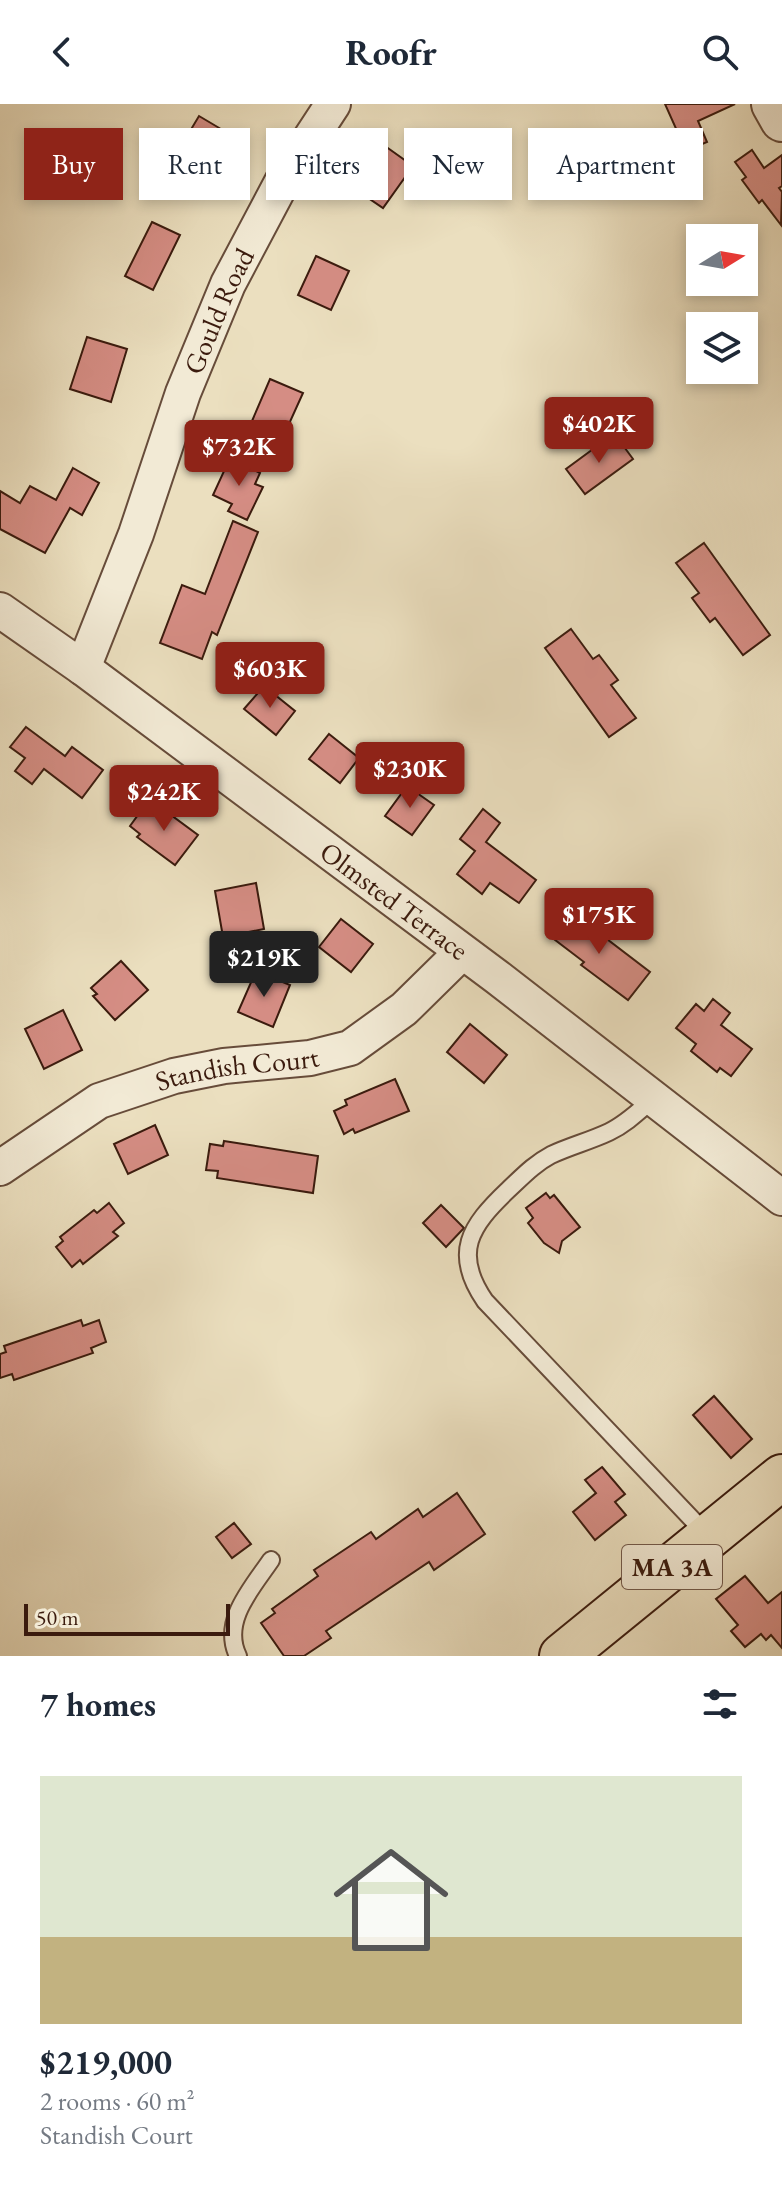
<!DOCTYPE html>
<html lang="en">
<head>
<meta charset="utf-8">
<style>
	:root { --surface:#fff; --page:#f2f2f3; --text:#1f2937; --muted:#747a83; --line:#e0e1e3; --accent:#8f2418 }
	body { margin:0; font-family:"EB Garamond",serif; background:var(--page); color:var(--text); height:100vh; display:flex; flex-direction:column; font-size:30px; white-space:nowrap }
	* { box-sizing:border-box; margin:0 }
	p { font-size:26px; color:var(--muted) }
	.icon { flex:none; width:44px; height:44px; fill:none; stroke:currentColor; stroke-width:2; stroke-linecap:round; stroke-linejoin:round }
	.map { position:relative; height:1552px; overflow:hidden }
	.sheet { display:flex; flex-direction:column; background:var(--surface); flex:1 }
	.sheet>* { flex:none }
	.guide { position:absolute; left:24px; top:24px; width:734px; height:72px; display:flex; gap:16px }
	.needle { width:52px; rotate:79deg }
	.buttons { position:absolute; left:686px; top:120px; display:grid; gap:16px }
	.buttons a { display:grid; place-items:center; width:72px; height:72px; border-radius:0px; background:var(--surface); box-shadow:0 4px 12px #0003; font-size:40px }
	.scale { position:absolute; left:24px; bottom:20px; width:206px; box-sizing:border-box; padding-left:8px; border:4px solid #3b1b0e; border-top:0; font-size:22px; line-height:28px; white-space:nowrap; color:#3b1b0e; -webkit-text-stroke:6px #f2ead5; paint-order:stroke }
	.price { position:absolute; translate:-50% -68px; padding:0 18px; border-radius:8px; background:var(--accent); color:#fff; font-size:26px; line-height:52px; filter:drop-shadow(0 2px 4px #0008) }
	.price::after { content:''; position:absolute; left:50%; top:48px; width:24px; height:18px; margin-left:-12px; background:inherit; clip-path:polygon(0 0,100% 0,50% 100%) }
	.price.active { background:#222; color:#fff }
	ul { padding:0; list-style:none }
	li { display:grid; align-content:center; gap:16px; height:424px; padding:0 40px }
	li+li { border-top:2px solid var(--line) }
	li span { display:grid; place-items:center; height:248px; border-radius:0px; color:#555 }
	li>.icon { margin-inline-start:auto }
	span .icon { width:144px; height:144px; fill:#fffc; stroke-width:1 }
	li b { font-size:34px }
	h2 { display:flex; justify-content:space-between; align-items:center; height:96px; padding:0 40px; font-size:34px }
	.pill { padding:0 28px; border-radius:0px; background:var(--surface); box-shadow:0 4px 12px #0003; font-size:28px; line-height:72px }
	.pill.active { background:var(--accent); color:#fff }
	header { display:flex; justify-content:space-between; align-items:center; height:104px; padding:0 40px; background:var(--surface); font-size:36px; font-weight:700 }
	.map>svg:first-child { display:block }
</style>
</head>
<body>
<header><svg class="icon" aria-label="back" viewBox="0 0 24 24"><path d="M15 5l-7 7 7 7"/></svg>Roofr<svg class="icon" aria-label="search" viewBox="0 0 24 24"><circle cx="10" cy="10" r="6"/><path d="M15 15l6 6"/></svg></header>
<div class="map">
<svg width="782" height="1552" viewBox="0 0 782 1552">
	<rect width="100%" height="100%" fill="#ebdfbf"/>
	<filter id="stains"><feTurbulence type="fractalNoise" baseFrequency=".0025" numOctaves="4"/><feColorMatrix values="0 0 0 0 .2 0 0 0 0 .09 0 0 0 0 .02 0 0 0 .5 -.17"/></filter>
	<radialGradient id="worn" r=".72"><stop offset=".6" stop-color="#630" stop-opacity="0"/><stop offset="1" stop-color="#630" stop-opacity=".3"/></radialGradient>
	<g fill="#d58d84" stroke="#3b1b0e" stroke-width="2">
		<polygon points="665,0 735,0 698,17 707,38 686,47"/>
		<polygon points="199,12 231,31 209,68 177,49"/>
		<polygon points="385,42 413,62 383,104 355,85"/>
		<polygon points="752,46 764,64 782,51 782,82 779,84 782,88 781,121 762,96 759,99 742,76 746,73 735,58"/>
		<polygon points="152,118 180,131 153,186 125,172"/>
		<polygon points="316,152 349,167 331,206 298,191"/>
		<polygon points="87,233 127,245 111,298 70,285"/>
		<polygon points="270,275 303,289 284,331 252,317"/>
		<polygon points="608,334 613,340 619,336 633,355 585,390 566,365"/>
		<polygon points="230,354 260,369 255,380 263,383 247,416 228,407 232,400 213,391"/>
		<polygon points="73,364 99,379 82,411 70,404 45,449 0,425 0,387 20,399 30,382 56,396"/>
		<polygon points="233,417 258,428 217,531 212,528 202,555 160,539 182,481 205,490"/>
		<polygon points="704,439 770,531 743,551 715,514 710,518 692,494 699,489 676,459"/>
		<polygon points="571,525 593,555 599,551 618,576 611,581 636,614 609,633 545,544"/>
		<polygon points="264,582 295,607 276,631 244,605"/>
		<polygon points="26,623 65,652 72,643 103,666 82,694 44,665 32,680 15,667 25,654 10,643"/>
		<polygon points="329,630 359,654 340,679 309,655"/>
		<polygon points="407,682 434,701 412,731 385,712"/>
		<polygon points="146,700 156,708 160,703 198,731 175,761 137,733 140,730 130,722"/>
		<polygon points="483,705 500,719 486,738 536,776 519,799 490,779 482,790 457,770 475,747 460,735"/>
		<polygon points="256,779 264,825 223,833 215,787"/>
		<polygon points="562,807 592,830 595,826 650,868 628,896 581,861 584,858 546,829"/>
		<polygon points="341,815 373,840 351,868 319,843"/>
		<polygon points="121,857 148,886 115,916 93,892 97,890 91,884"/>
		<polygon points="256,867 290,881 273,923 238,908"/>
		<polygon points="713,895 730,909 721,921 752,945 731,972 720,964 717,968 691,947 696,940 676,924 696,900 704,907"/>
		<polygon points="63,906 82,946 44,965 25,925"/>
		<polygon points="470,920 507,951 484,979 447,948"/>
		<polygon points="395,975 409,1007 355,1029 353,1025 344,1030 334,1007 347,1001 345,996"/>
		<polygon points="155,1021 168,1051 128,1070 114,1040"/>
		<polygon points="224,1037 318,1052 313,1089 217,1074 218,1067 206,1066 210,1040 223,1042"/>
		<polygon points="546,1089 550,1094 554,1091 580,1123 562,1137 559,1149 544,1139 528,1119 533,1114 526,1104"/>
		<polygon points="109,1099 124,1119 113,1128 118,1132 83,1160 80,1156 72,1163 56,1143 63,1137 60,1133 94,1106 97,1109"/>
		<polygon points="441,1101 464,1124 446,1143 423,1119"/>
		<polygon points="81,1216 83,1222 99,1216 106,1238 91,1244 93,1249 14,1276 12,1270 0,1274 0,1250 6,1248 4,1242"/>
		<polygon points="714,1292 752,1335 731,1354 693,1311"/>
		<polygon points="602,1363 625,1390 615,1398 626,1411 595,1436 573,1408 596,1389 585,1376"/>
		<polygon points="457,1389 485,1430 434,1466 429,1458 326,1527 331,1534 304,1552 284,1552 261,1519 275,1509 272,1505 318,1472 314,1466 371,1428 376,1435 418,1405 423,1413"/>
		<polygon points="234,1419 251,1440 232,1454 216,1433"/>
		<polygon points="745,1472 768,1499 782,1488 782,1544 771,1531 766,1536 761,1530 745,1543 731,1527 738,1521 716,1495"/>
	</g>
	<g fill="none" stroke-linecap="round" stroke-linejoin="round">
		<defs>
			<g id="service">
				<path d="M653,995C639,1007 626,1020 609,1028C590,1037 570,1042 551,1051C534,1060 522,1073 508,1086C470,1122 452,1149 485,1197L708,1432"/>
				<path d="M238,1552C221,1517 252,1484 271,1456"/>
			</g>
			<g id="minor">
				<path id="s1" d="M0,506L83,564L497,873L782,1094"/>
				<path id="s2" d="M83,564L136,430L183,289L228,180L282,78L333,0"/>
				<path id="s3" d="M0,1064L99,997L174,972L224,962L310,954L350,944L404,905L462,848"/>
			</g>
			<polyline id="tertiary" points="773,0 782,16"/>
			<polyline id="primary" points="562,1552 782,1373"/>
		</defs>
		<use href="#service" stroke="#674c3a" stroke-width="20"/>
		<use href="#minor" stroke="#674c3a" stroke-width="38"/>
		<use href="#tertiary" stroke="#674c3a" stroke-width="46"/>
		<use href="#primary" stroke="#3b1b0e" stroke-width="48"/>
		<use href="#service" stroke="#f2ead5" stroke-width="16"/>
		<use href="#minor" stroke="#f2ead5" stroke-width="34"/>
		<use href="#tertiary" stroke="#f2ead5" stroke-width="42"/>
		<use href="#primary" stroke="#ebdfbf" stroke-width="44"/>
	</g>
	<g text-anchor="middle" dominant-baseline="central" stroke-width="6" stroke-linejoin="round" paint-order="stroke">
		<rect fill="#f2ead5" stroke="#72594a" stroke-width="2" x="622" y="1441" width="100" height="44" rx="6"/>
		<g font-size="26" font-weight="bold" fill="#3b1b0e">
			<text x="672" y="1463">MA 3A</text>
		</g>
		<g font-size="28" fill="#3b1b0e" stroke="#f2ead5">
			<text stroke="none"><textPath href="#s2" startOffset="382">Gould Road</textPath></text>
			<text stroke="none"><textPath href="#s1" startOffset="490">Olmsted Terrace</textPath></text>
			<text stroke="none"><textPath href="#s3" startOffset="262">Standish Court</textPath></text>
		</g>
	</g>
	<rect width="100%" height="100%" filter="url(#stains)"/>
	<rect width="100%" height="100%" fill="url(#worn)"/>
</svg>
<div class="buttons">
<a><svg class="needle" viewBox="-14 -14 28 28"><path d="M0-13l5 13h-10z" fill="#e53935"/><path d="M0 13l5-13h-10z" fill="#747a83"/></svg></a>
<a><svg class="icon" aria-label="layers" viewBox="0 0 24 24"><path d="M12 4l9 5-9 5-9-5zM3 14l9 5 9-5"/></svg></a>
</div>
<div class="scale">50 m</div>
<b class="price" style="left:599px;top:361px">$402K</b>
<b class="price" style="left:239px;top:384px">$732K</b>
<b class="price" style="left:270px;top:606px">$603K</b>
<b class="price" style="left:410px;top:706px">$230K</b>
<b class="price" style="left:164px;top:729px">$242K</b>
<b class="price" style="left:599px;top:852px">$175K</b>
<b class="price active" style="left:264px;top:895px">$219K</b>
<div class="guide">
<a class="pill active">Buy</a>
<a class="pill">Rent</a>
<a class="pill">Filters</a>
<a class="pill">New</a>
<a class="pill">Apartment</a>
</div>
</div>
<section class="sheet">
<h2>7 homes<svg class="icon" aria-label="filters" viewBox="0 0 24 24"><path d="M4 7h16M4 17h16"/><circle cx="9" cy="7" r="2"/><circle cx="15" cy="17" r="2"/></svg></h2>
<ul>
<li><span style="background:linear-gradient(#dfe7d0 65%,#c2b280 0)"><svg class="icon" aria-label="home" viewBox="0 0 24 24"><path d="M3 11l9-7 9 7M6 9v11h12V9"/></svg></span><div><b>$219,000</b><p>2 rooms · 60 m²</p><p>Standish Court</p></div></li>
</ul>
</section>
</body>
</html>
